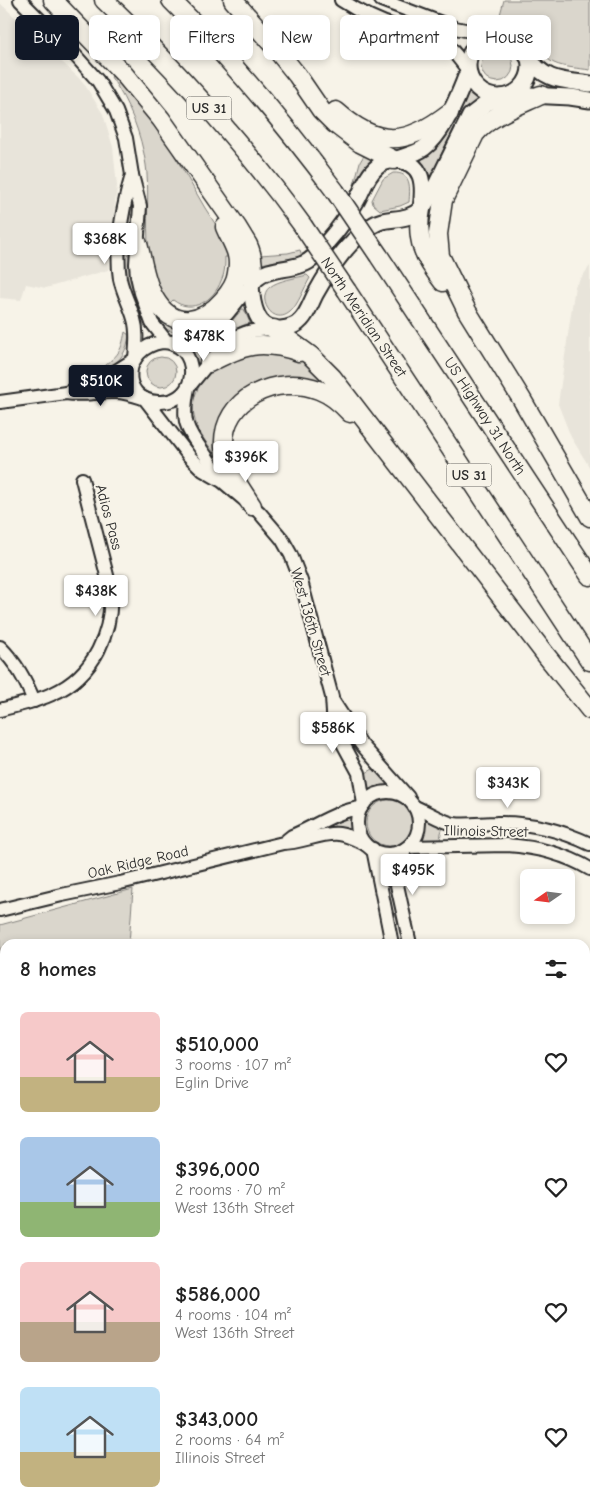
<!DOCTYPE html>
<html lang="en">
<head>
<meta charset="utf-8">
<style>
	:root { --surface:#fff; --page:#f2f2f2; --text:#222; --muted:#767676; --accent:#111827 }
	body { margin:0; font-family:"Comic Neue",sans-serif; background:var(--page); color:var(--text); height:100vh; display:flex; flex-direction:column; font-size:19px; white-space:nowrap }
	* { box-sizing:border-box; margin:0 }
	p { font-size:16px; color:var(--muted) }
	.icon { flex:none; width:28px; height:28px; fill:none; stroke:currentColor; stroke-width:2; stroke-linecap:round; stroke-linejoin:round }
	.map { position:relative; flex:1; overflow:hidden }
	.sheet { position:absolute; left:0px; top:939px; width:590px; height:571px; display:flex; flex-direction:column; background:var(--surface); border-radius:15px 15px 0 0; box-shadow:0 2px 8px #0003 }
	.sheet>* { flex:none }
	.top-card { position:absolute; left:15px; top:15px; width:560px; height:45px; display:flex; gap:10px }
	.needle { width:32px; rotate:256deg }
	.tools { position:absolute; left:520px; top:869px; display:grid; gap:10px }
	.tools a { display:grid; place-items:center; width:55px; height:55px; border-radius:8px; background:var(--surface); box-shadow:0 2px 8px #0003; font-size:25px }
	.price { position:absolute; translate:-50% -42px; padding:0 11px; border-radius:5px; background:#fff; color:#222; font-size:16px; line-height:32px; filter:drop-shadow(0 1px 2px #0008) }
	.price::after { content:''; position:absolute; left:50%; top:30px; width:15px; height:11px; margin-left:-8px; background:inherit; clip-path:polygon(0 0,100% 0,50% 100%) }
	.price.current { background:var(--accent); color:#fff }
	ul { padding:0; list-style:none }
	li { display:flex; align-items:center; gap:15px; height:125px; padding:0 20px }
	li span { display:grid; place-items:center; flex:none; width:140px; height:100px; border-radius:8px; color:#555 }
	li>.icon { margin-inline-start:auto }
	span .icon { width:60px; height:60px; fill:#fffc; stroke-width:1 }
	li b { font-size:21px }
	h2 { display:flex; justify-content:space-between; align-items:center; height:60px; padding:0 20px; font-size:21px }
	.tag { padding:0 18px; border-radius:8px; background:var(--surface); box-shadow:0 2px 8px #0003; font-size:18px; line-height:45px }
	.tag.current { background:var(--accent); color:#fff }
	.map>svg:first-child { display:block }
</style>
</head>
<body>
<div class="map">
<svg width="590" height="1509" viewBox="0 0 590 1509">
	<rect width="100%" height="100%" fill="#f7f3e8"/>
	<filter id="ink" filterUnits="userSpaceOnUse"><feTurbulence type="fractalNoise" baseFrequency=".02" numOctaves="2"/><feDisplacementMap in="SourceGraphic" scale="10" xChannelSelector="R" yChannelSelector="G"/><feConvolveMatrix kernelMatrix="1 2 1 2 8 2 1 2 1" color-interpolation-filters="sRGB"/></filter>
	<g filter="url(#ink)">
		<g fill="#e8e4da">
			<polygon points="0,3 83,82 103,114 113,147 117,186 108,270 46,288 26,284 21,300 0,298"/>
			<polygon points="590,266 590,468 571,437 558,404 575,286"/>
		</g>
		<g fill="#dad6cc" stroke="#82807c">
			<path d="M504,0H590V70C579,68 565,68 554,63C532,52 531,22 498,22Z"/>
			<circle cx="497" cy="66" r="16"/>
			<path d="M112,76L136,102L168,144L205,208L223,236L232,257H225C225,265 225,273 221,281C214,300 192,315 173,300L169,304C137,275 152,204 146,165C141,133 129,103 111,77Z"/>
			<path d="M470,88L482,97C457,112 444,151 431,176H430L421,160C444,146 457,111 470,88Z"/>
			<polygon points="366,152 374,158 365,167 355,186 354,185 360,162"/>
			<path d="M393,173C412,172 410,188 409,202L400,206L380,210L373,204L372,200L383,179Z"/>
			<path d="M129,214L132,215C131,227 129,238 129,250C129,275 137,300 145,324H143C138,311 131,298 128,284C122,261 126,237 129,214Z"/>
			<polygon points="300,250 302,256 261,264 260,255 288,253"/>
			<path d="M307,275L310,278C304,288 298,305 290,312C272,327 256,297 270,287C278,280 297,278 307,275Z"/>
			<path d="M242,309H244L250,323C223,330 217,350 196,365L189,349C213,345 227,327 242,309Z"/>
			<path d="M162,318L211,321C196,335 172,339 159,322Z"/>
			<path d="M125,332L129,335C127,351 121,361 107,369L105,366C120,353 121,351 125,332Z"/>
			<path d="M261,350L301,358L335,391L259,384L216,454C194,431 183,403 206,377C210,373 215,366 220,363C233,357 248,355 261,350Z"/>
			<circle cx="161" cy="372" r="15"/>
			<polygon points="375,768 390,786 379,788 367,793 364,774"/>
			<circle cx="389" cy="823" r="23"/>
			<polygon points="353,814 353,832 335,829 333,822"/>
			<polygon points="425,818 443,827 441,833 440,841 420,841 425,828"/>
			<polygon points="381,858 397,858 392,877 388,876 384,878"/>
			<polygon points="133,889 129,944 5,944 5,1136 0,1142 0,925"/>
		</g>
		<g fill="none" stroke-linecap="round" stroke-linejoin="round">
			<defs>
				<g id="minor">
					<polyline points="20,0 74,54 98,81 116,111 126,138 132,175 140,206 136,264 137,276 141,293 152,323 167,342"/>
					<path d="M341,0C358,11 377,21 397,27C413,33 431,34 445,44C454,50 461,62 468,70"/>
					<polyline points="381,0 455,28 496,36"/>
					<path d="M132,175C123,206 115,246 120,279C123,293 130,305 134,319C138,332 136,345 135,358"/>
					<path d="M162,342C201,342 202,404 158,402C119,400 122,348 162,342Z"/>
					<path d="M169,342C216,341 223,316 251,285"/>
					<path d="M191,384C203,370 227,338 245,333C253,330 263,330 272,329"/>
					<path d="M188,388C181,423 186,428 206,456C211,463 216,471 220,479"/>
					<path d="M66,393C86,396 97,391 115,392C125,392 134,395 143,398"/>
					<polyline points="145,399 189,456 203,470 222,481 259,512 282,539 291,555 301,581 332,697 333,713 336,727 341,740 359,773 364,804"/>
					<polyline points="0,402 66,393 108,376 135,359"/>
					<path d="M0,647C16,663 25,679 34,701"/>
					<polyline points="333,701 361,744 408,797"/>
					<path d="M0,710C17,705 35,702 52,694C94,676 114,631 110,587L82,479"/>
					<circle cx="388" cy="823" r="31"/>
					<path d="M415,807C428,812 440,821 454,824C467,826 483,823 496,823C529,822 561,830 590,844"/>
					<path d="M287,840L292,836C314,827 338,810 361,808"/>
					<path d="M408,847L507,845C536,847 565,854 590,869"/>
					<polyline points="373,849 392,944"/>
					<polyline points="405,849 399,873 397,885 410,944"/>
					<path d="M0,910L62,895L120,883L283,843C301,843 322,832 339,834C348,835 357,840 365,844"/>
					<polyline points="585,1362 590,1365"/>
					<polyline points="0,1488 5,1486"/>
					<polyline points="545,1505 546,1509"/>
					<polyline points="561,1505 562,1509"/>
				</g>
				<g id="major">
					<circle cx="499" cy="66" r="31"/>
					<path d="M527,56C545,82 562,80 590,84"/>
					<polyline points="529,95 570,97 590,100"/>
					<path d="M394,160C425,161 424,186 421,209C409,220 396,218 382,221C374,223 368,228 362,233C343,249 328,271 316,293C311,302 308,313 301,320C296,326 289,328 281,329C256,332 252,303 251,285C264,266 284,272 303,264C314,260 321,249 328,241C339,229 349,214 357,200C363,189 367,175 377,167C382,162 388,161 394,160Z"/>
					<path d="M395,160C404,156 416,154 424,148C443,134 460,93 468,71"/>
					<polyline points="424,206 434,189 470,116 487,103 502,97"/>
				</g>
				<g id="highway">
					<path d="M53,0L123,73L161,119L237,227L248,245C254,258 253,269 252,282"/>
					<path d="M104,0C178,71 243,143 303,226"/>
					<path d="M171,0C231,59 284,123 335,191"/>
					<polyline points="233,0 272,44 297,75 321,110 335,124 360,143 394,160"/>
					<path d="M541,95C520,105 489,116 475,134L443,200L438,234L440,256L467,311L521,398L590,517"/>
					<path d="M336,111C378,148 406,146 449,113"/>
					<path d="M421,209C415,240 424,258 443,282"/>
					<path d="M138,244C143,262 145,283 155,299C173,330 202,324 223,300C230,292 236,284 237,273C241,253 232,244 225,227"/>
					<polyline points="379,256 590,576"/>
					<polyline points="347,291 590,661"/>
					<polyline points="274,329 311,356 332,377 545,654 590,710"/>
					<path d="M209,363C243,345 261,339 299,352"/>
					<path d="M252,506C241,488 226,470 224,447C221,397 278,374 319,390C332,395 341,403 350,413"/>
				</g>
			</defs>
			<use href="#minor" stroke="#2b2b2b" stroke-width="16"/>
			<use href="#major" stroke="#2b2b2b" stroke-width="19"/>
			<use href="#highway" stroke="#2b2b2b" stroke-width="21"/>
			<use href="#minor" stroke="#f7f3e8" stroke-width="12"/>
			<use href="#major" stroke="#f7f3e8" stroke-width="15"/>
			<use href="#highway" stroke="#f7f3e8" stroke-width="18"/>
			<defs>
				<g id="highway-bridge">
					<polyline points="335,191 379,256"/>
					<polyline points="303,226 347,291"/>
				</g>
			</defs>
			<use href="#highway-bridge" stroke="#2b2b2b" stroke-width="21" stroke-linecap="butt"/>
			<use href="#highway-bridge" stroke="#f7f3e8" stroke-width="18"/>
		</g>
	</g>
	<g text-anchor="middle" dominant-baseline="central" stroke-width="4" stroke-linejoin="round" paint-order="stroke">
		<g fill="#f7f3e8" stroke="#686764" stroke-width="1">
			<rect x="186.5" y="96.5" width="45" height="23" rx="4"/>
			<rect x="446.5" y="463.5" width="45" height="23" rx="4"/>
		</g>
		<g font-size="14" font-weight="bold" fill="#2b2b2b">
			<text x="209" y="108">US 31</text>
			<text x="469" y="475">US 31</text>
		</g>
		<g font-size="15" fill="#2b2b2b" stroke="#f7f3e8">
			<text transform="translate(364 317) rotate(56)">North Meridian Street</text>
			<text transform="translate(485 416) rotate(57)">US Highway 31 North</text>
			<text transform="translate(109 517) rotate(75)">Adios Pass</text>
			<text transform="translate(311 622) rotate(74)">West 136th Street</text>
			<text transform="translate(486 831) rotate(1)">Illinois Street</text>
			<text transform="translate(138 862) rotate(-13)">Oak Ridge Road</text>
		</g>
	</g>
</svg>
<div class="tools">
<a><svg class="needle" viewBox="-14 -14 28 28"><path d="M0-13l5 13h-10z" fill="#e53935"/><path d="M0 13l5-13h-10z" fill="#767676"/></svg></a>
</div>
<b class="price" style="left:105px;top:265px">$368K</b>
<b class="price" style="left:204px;top:362px">$478K</b>
<b class="price current" style="left:101px;top:407px">$510K</b>
<b class="price" style="left:246px;top:483px">$396K</b>
<b class="price" style="left:96px;top:617px">$438K</b>
<b class="price" style="left:333px;top:754px">$586K</b>
<b class="price" style="left:508px;top:809px">$343K</b>
<b class="price" style="left:413px;top:896px">$495K</b>
<div class="top-card">
<a class="tag current">Buy</a>
<a class="tag">Rent</a>
<a class="tag">Filters</a>
<a class="tag">New</a>
<a class="tag">Apartment</a>
<a class="tag">House</a>
</div>
<section class="sheet">
<h2>8 homes<svg class="icon" aria-label="filters" viewBox="0 0 24 24"><path d="M4 7h16M4 17h16"/><circle cx="9" cy="7" r="2"/><circle cx="15" cy="17" r="2"/></svg></h2>
<ul>
<li><span style="background:linear-gradient(#f6c9c9 65%,#c2b280 0)"><svg class="icon" aria-label="home" viewBox="0 0 24 24"><path d="M3 11l9-7 9 7M6 9v11h12V9"/></svg></span><div><b>$510,000</b><p>3 rooms · 107 m²</p><p>Eglin Drive</p></div><svg class="icon" aria-label="heart" viewBox="0 0 24 24"><path d="M12 20l-8-8c-3-5 5-10 8-4 3-6 11-1 8 4z"/></svg></li>
<li><span style="background:linear-gradient(#a9c7e8 65%,#8fb573 0)"><svg class="icon" aria-label="home" viewBox="0 0 24 24"><path d="M3 11l9-7 9 7M6 9v11h12V9"/></svg></span><div><b>$396,000</b><p>2 rooms · 70 m²</p><p>West 136th Street</p></div><svg class="icon" aria-label="heart" viewBox="0 0 24 24"><path d="M12 20l-8-8c-3-5 5-10 8-4 3-6 11-1 8 4z"/></svg></li>
<li><span style="background:linear-gradient(#f6c9c9 60%,#b9a48a 0)"><svg class="icon" aria-label="home" viewBox="0 0 24 24"><path d="M3 11l9-7 9 7M6 9v11h12V9"/></svg></span><div><b>$586,000</b><p>4 rooms · 104 m²</p><p>West 136th Street</p></div><svg class="icon" aria-label="heart" viewBox="0 0 24 24"><path d="M12 20l-8-8c-3-5 5-10 8-4 3-6 11-1 8 4z"/></svg></li>
<li><span style="background:linear-gradient(#bfe0f5 65%,#c2b280 0)"><svg class="icon" aria-label="home" viewBox="0 0 24 24"><path d="M3 11l9-7 9 7M6 9v11h12V9"/></svg></span><div><b>$343,000</b><p>2 rooms · 64 m²</p><p>Illinois Street</p></div><svg class="icon" aria-label="heart" viewBox="0 0 24 24"><path d="M12 20l-8-8c-3-5 5-10 8-4 3-6 11-1 8 4z"/></svg></li>
</ul>
</section>
</div>
</body>
</html>
